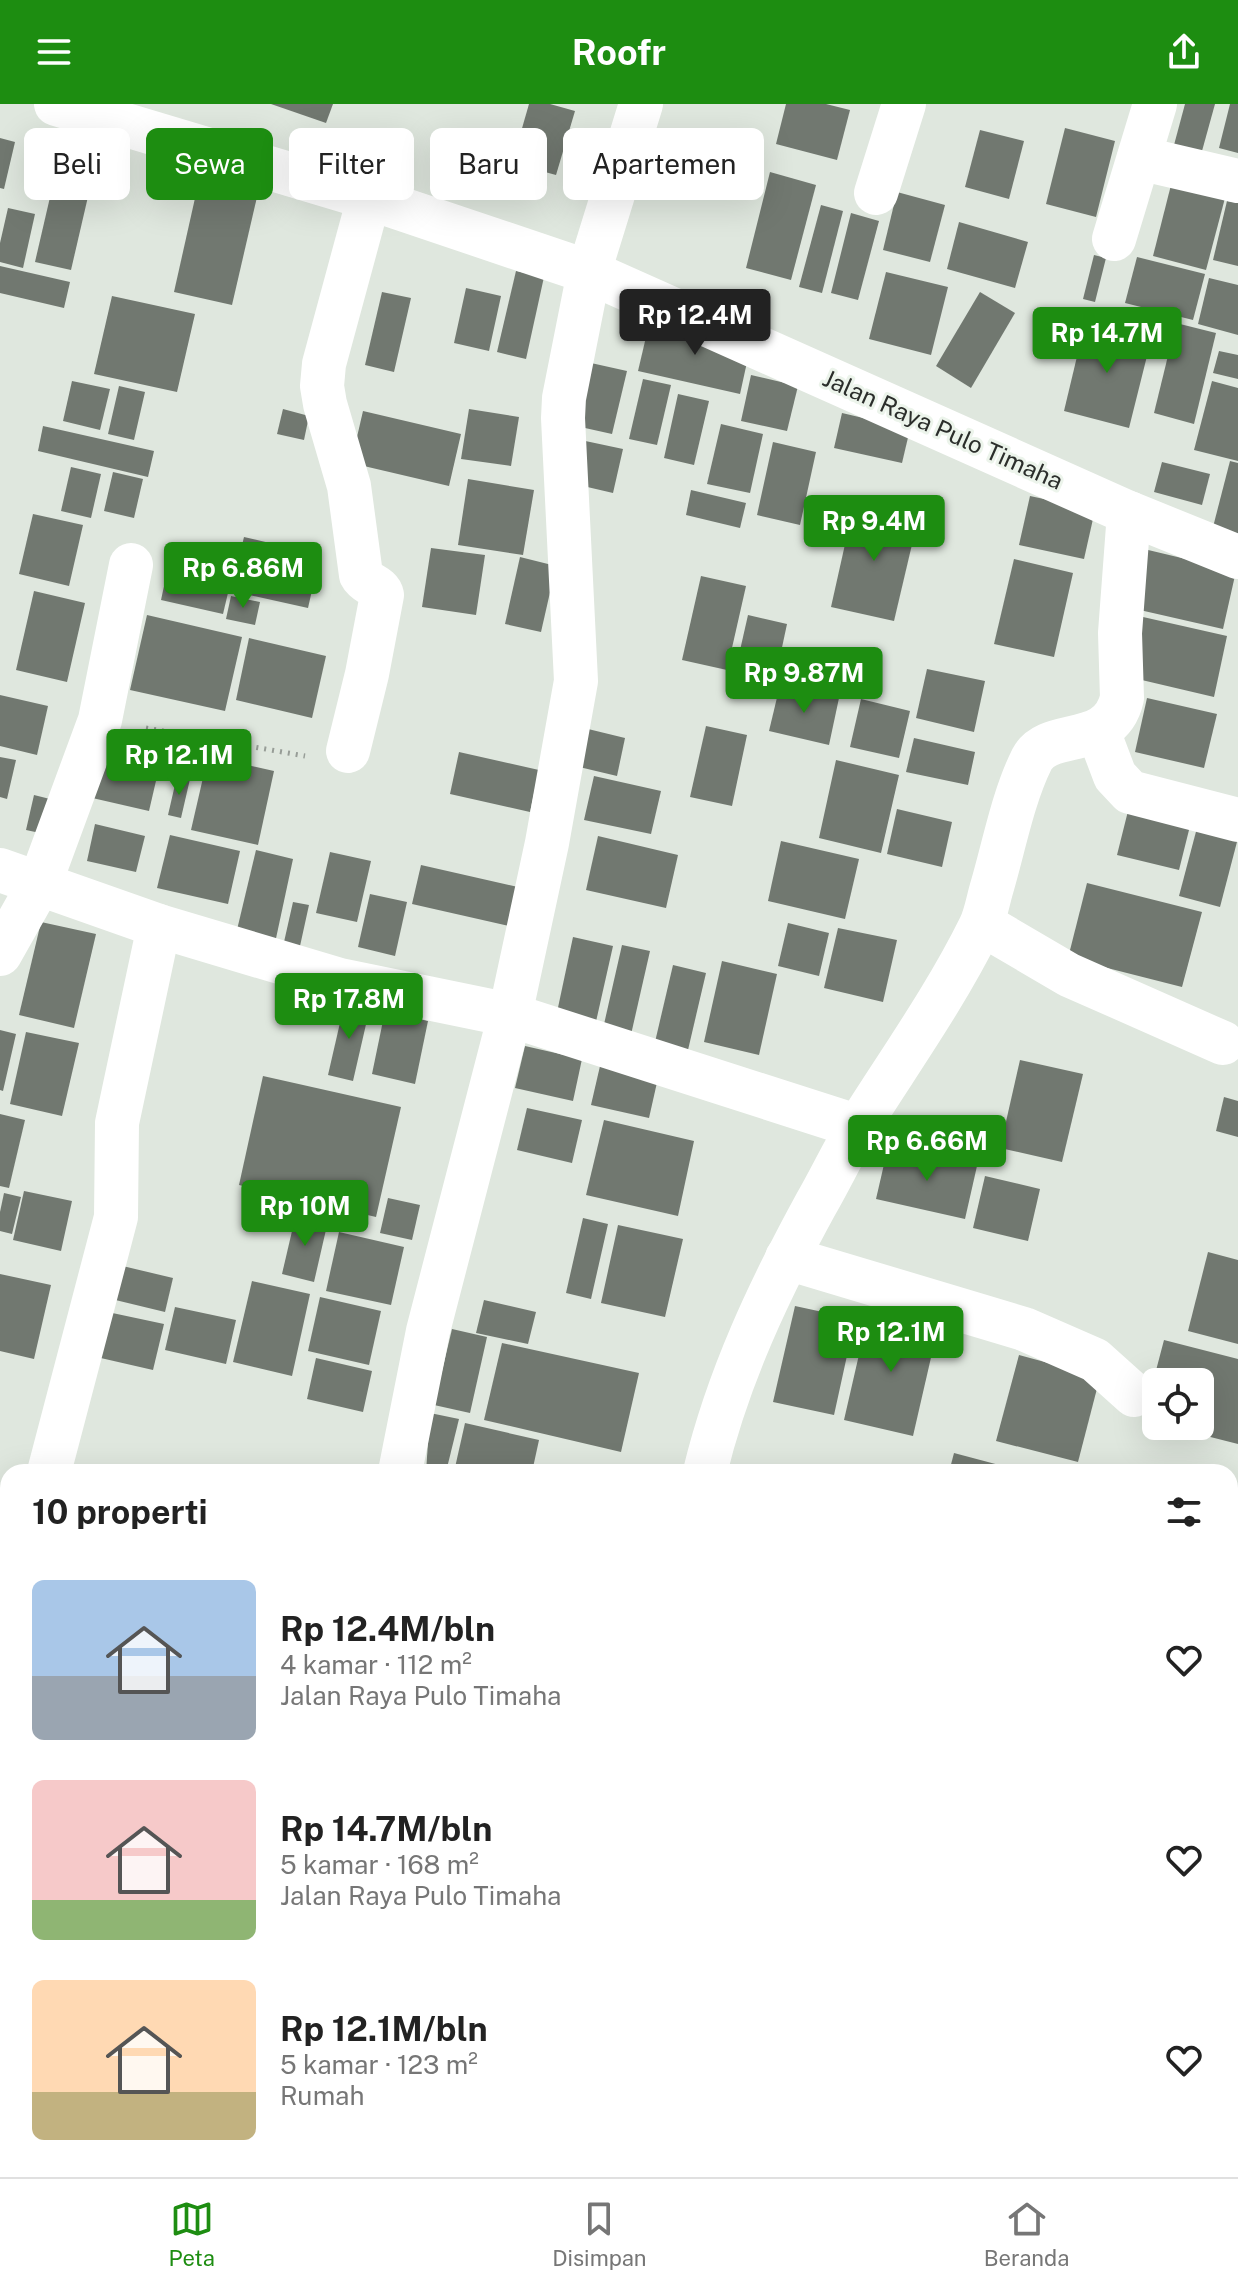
<!DOCTYPE html>
<html lang="id">
<head>
<meta charset="utf-8">
<style>
	:root { --surface:#fff; --page:#f6f6f6; --text:#222; --muted:#767676; --line:#e0e0e0; --accent:#1d8d11 }
	body { margin:0; font-family:"Public Sans",sans-serif; background:var(--page); color:var(--text); height:100vh; display:flex; flex-direction:column; font-size:30px; white-space:nowrap }
	* { box-sizing:border-box; margin:0 }
	p { font-size:26px; color:var(--muted) }
	.icon { flex:none; width:44px; height:44px; fill:none; stroke:currentColor; stroke-width:2; stroke-linecap:round; stroke-linejoin:round }
	.map { position:relative; flex:1; overflow:hidden }
	.panel { position:absolute; left:0px; top:1360px; width:1238px; height:714px; display:flex; flex-direction:column; background:var(--surface); border-radius:24px 24px 0 0; box-shadow:0 8px 32px #0002 }
	.panel>* { flex:none }
	.hud { position:absolute; left:24px; top:24px; width:800px; height:72px; display:flex; gap:16px }
	.tools { position:absolute; left:1142px; top:1264px; display:grid; gap:16px }
	.tools a { display:grid; place-items:center; width:72px; height:72px; border-radius:12px; background:var(--surface); box-shadow:0 8px 32px #0002; font-size:40px }
	.price { position:absolute; translate:-50% -68px; padding:0 18px; border-radius:8px; background:var(--accent); color:#fff; font-size:26px; line-height:52px; filter:drop-shadow(0 2px 4px #0008) }
	.price::after { content:''; position:absolute; left:50%; top:48px; width:24px; height:18px; margin-left:-12px; background:inherit; clip-path:polygon(0 0,100% 0,50% 100%) }
	.price.current { background:#222; color:#fff }
	ul { padding:0; list-style:none }
	li { display:flex; align-items:center; gap:24px; height:200px; padding:0 32px }
	li span { display:grid; place-items:center; flex:none; width:224px; height:160px; border-radius:12px; color:#555 }
	li>.icon { margin-inline-start:auto }
	span .icon { width:96px; height:96px; fill:#fffc; stroke-width:1 }
	li b { font-size:34px }
	h2 { display:flex; justify-content:space-between; align-items:center; height:96px; padding:0 32px; font-size:34px }
	.pill { padding:0 28px; border-radius:12px; background:var(--surface); box-shadow:0 8px 32px #0002; font-size:28px; line-height:72px }
	.pill.current { background:var(--accent); color:#fff }
	header { display:flex; justify-content:space-between; align-items:center; height:104px; padding:0 32px; background:var(--accent); color:#fff; font-size:36px; font-weight:700 }
	.tab-bar { display:flex; justify-content:space-around; align-items:center; height:112px; border-top:2px solid var(--line); background:var(--surface); font-size:22px; color:var(--muted) }
	.tab-bar a { display:grid; justify-items:center; gap:4px }
	.tab-bar .current { color:var(--accent) }
	.map>svg:first-child { display:block }
</style>
</head>
<body>
<header><svg class="icon" aria-label="menu" viewBox="0 0 24 24"><path d="M4 6h16M4 12h16M4 18h16"/></svg>Roofr<svg class="icon" aria-label="share" viewBox="0 0 24 24"><path d="M12 15V3M7 8l5-5 5 5M5 13v7h14v-7"/></svg></header>
<div class="map">
<svg width="1238" height="2073" viewBox="0 0 1238 2073">
	<rect width="100%" height="100%" fill="#dfe7de"/>
	<g fill="#717870">
		<polygon points="271,0 333,0 326,19"/>
		<polygon points="529,0 550,0 575,7 556,71 512,59"/>
		<polygon points="786,0 826,0 850,6 837,56 776,40"/>
		<polygon points="1185,0 1215,0 1202,47 1174,41"/>
		<polygon points="1230,0 1238,0 1238,49 1219,44"/>
		<polygon points="1065,24 1115,37 1096,113 1046,100"/>
		<polygon points="980,26 1024,37 1009,95 965,83"/>
		<polygon points="0,34 15,38 4,85 0,84"/>
		<polygon points="204,54 263,67 232,201 174,188"/>
		<polygon points="498,58 530,65 525,88 493,81"/>
		<polygon points="57,63 93,71 71,166 35,158"/>
		<polygon points="770,68 816,81 791,176 746,164"/>
		<polygon points="1171,81 1225,94 1206,166 1153,152"/>
		<polygon points="897,88 945,101 930,158 883,146"/>
		<polygon points="1227,97 1238,99 1238,162 1213,156"/>
		<polygon points="821,101 843,107 822,189 799,183"/>
		<polygon points="8,104 35,110 23,164 0,158 0,139"/>
		<polygon points="851,109 879,117 858,196 831,189"/>
		<polygon points="959,118 1028,138 1015,184 947,165"/>
		<polygon points="1094,151 1106,154 1095,198 1083,195"/>
		<polygon points="1137,153 1205,170 1193,216 1125,199"/>
		<polygon points="0,162 70,178 64,204 0,189"/>
		<polygon points="516,167 544,173 526,255 497,248"/>
		<polygon points="886,168 948,183 931,251 869,235"/>
		<polygon points="1209,174 1238,181 1238,231 1198,220"/>
		<polygon points="466,184 501,192 489,247 454,239"/>
		<polygon points="382,188 411,194 394,268 365,261"/>
		<polygon points="980,188 1015,209 971,284 936,262"/>
		<polygon points="112,192 195,210 177,288 94,270"/>
		<polygon points="650,216 751,240 740,290 638,267"/>
		<polygon points="1085,219 1151,236 1129,324 1064,307"/>
		<polygon points="1176,219 1216,229 1194,320 1154,309"/>
		<polygon points="1219,247 1238,251 1238,275 1213,269"/>
		<polygon points="591,259 627,267 612,330 576,322"/>
		<polygon points="751,271 798,282 787,327 741,317"/>
		<polygon points="643,275 671,281 657,341 629,335"/>
		<polygon points="72,277 110,285 100,326 63,317"/>
		<polygon points="1212,277 1238,284 1238,357 1194,346"/>
		<polygon points="119,282 145,288 134,336 108,330"/>
		<polygon points="678,290 709,297 694,361 664,354"/>
		<polygon points="283,305 309,312 304,336 277,330"/>
		<polygon points="469,305 519,313 511,362 461,355"/>
		<polygon points="363,307 461,330 449,382 351,359"/>
		<polygon points="842,309 910,325 902,359 834,344"/>
		<polygon points="721,320 763,330 750,389 707,380"/>
		<polygon points="43,322 154,347 148,373 38,347"/>
		<polygon points="576,335 623,345 613,389 566,378"/>
		<polygon points="773,338 816,348 800,421 757,411"/>
		<polygon points="1230,357 1238,359 1238,430 1213,423"/>
		<polygon points="1162,358 1210,370 1202,401 1154,388"/>
		<polygon points="71,363 101,370 91,414 61,407"/>
		<polygon points="113,368 143,375 134,414 104,407"/>
		<polygon points="468,375 534,386 523,451 458,441"/>
		<polygon points="691,386 746,399 740,424 686,411"/>
		<polygon points="1030,392 1095,406 1084,455 1019,441"/>
		<polygon points="854,400 918,415 894,517 831,503"/>
		<polygon points="33,410 83,421 69,482 19,470"/>
		<polygon points="244,433 320,451 308,504 231,487"/>
		<polygon points="173,441 236,455 223,510 161,496"/>
		<polygon points="431,444 485,451 476,511 422,503"/>
		<polygon points="1144,445 1236,467 1223,525 1131,504"/>
		<polygon points="520,453 556,462 541,528 505,520"/>
		<polygon points="1014,455 1073,469 1054,553 994,540"/>
		<polygon points="701,472 746,482 727,566 682,556"/>
		<polygon points="34,487 85,499 67,578 16,566"/>
		<polygon points="231,492 260,498 255,521 226,515"/>
		<polygon points="147,511 242,533 225,607 130,586"/>
		<polygon points="748,511 787,520 771,595 731,586"/>
		<polygon points="1143,513 1227,532 1214,593 1129,573"/>
		<polygon points="249,534 326,552 312,614 236,596"/>
		<polygon points="927,565 985,577 974,628 916,614"/>
		<polygon points="780,581 839,594 829,641 769,627"/>
		<polygon points="0,591 48,602 37,651 0,642"/>
		<polygon points="1147,594 1217,610 1204,664 1135,648"/>
		<polygon points="861,595 910,607 899,654 850,643"/>
		<polygon points="706,622 747,631 732,702 690,693"/>
		<polygon points="584,624 625,634 617,672 575,662"/>
		<polygon points="914,634 975,648 968,681 906,668"/>
		<polygon points="101,637 162,651 149,707 88,693"/>
		<polygon points="459,648 539,666 530,708 450,690"/>
		<polygon points="208,652 274,667 258,741 191,726"/>
		<polygon points="0,653 16,656 7,695 0,693"/>
		<polygon points="836,656 899,671 881,749 819,734"/>
		<polygon points="177,672 190,675 181,714 168,711"/>
		<polygon points="594,672 661,687 651,730 584,716"/>
		<polygon points="34,691 62,698 54,732 26,726"/>
		<polygon points="1129,703 1191,718 1179,766 1117,751"/>
		<polygon points="897,705 952,718 942,763 887,750"/>
		<polygon points="95,720 145,732 136,768 87,757"/>
		<polygon points="1198,720 1238,734 1220,803 1179,792"/>
		<polygon points="170,731 240,747 228,800 157,784"/>
		<polygon points="598,732 678,751 666,804 586,786"/>
		<polygon points="781,737 859,755 845,815 768,797"/>
		<polygon points="256,746 293,755 275,839 236,830"/>
		<polygon points="330,748 371,757 357,818 316,809"/>
		<polygon points="421,761 518,783 509,822 412,800"/>
		<polygon points="1087,779 1202,808 1182,883 1068,854"/>
		<polygon points="370,790 407,798 395,852 358,843"/>
		<polygon points="293,798 309,801 300,842 284,838"/>
		<polygon points="41,818 96,830 74,924 19,911"/>
		<polygon points="788,819 829,829 819,872 778,862"/>
		<polygon points="838,824 897,836 883,898 824,884"/>
		<polygon points="573,833 613,842 595,922 556,913"/>
		<polygon points="622,841 650,847 630,935 602,929"/>
		<polygon points="722,857 777,870 759,951 704,938"/>
		<polygon points="673,861 706,869 688,946 655,938"/>
		<polygon points="345,897 370,903 353,977 328,971"/>
		<polygon points="385,907 428,917 415,980 372,970"/>
		<polygon points="0,926 16,930 3,987 0,986"/>
		<polygon points="26,928 79,939 62,1012 10,1000"/>
		<polygon points="525,942 582,955 573,997 515,984"/>
		<polygon points="1020,956 1083,970 1062,1058 1000,1044"/>
		<polygon points="600,962 658,974 649,1014 591,1001"/>
		<polygon points="263,972 401,1003 376,1113 239,1081"/>
		<polygon points="1224,993 1238,997 1238,1033 1216,1027"/>
		<polygon points="527,1004 582,1016 572,1059 517,1046"/>
		<polygon points="0,1010 25,1016 9,1084 0,1082"/>
		<polygon points="604,1016 694,1037 678,1112 586,1091"/>
		<polygon points="888,1043 977,1062 965,1115 876,1095"/>
		<polygon points="985,1072 1040,1085 1028,1137 973,1124"/>
		<polygon points="24,1087 72,1097 61,1147 13,1136"/>
		<polygon points="4,1089 21,1093 12,1130 0,1127 0,1108"/>
		<polygon points="388,1094 420,1101 412,1136 380,1129"/>
		<polygon points="296,1110 328,1117 314,1178 282,1170"/>
		<polygon points="583,1114 608,1120 591,1195 566,1189"/>
		<polygon points="618,1121 683,1135 665,1213 601,1199"/>
		<polygon points="339,1128 404,1143 391,1201 326,1187"/>
		<polygon points="1208,1148 1238,1156 1238,1240 1188,1227"/>
		<polygon points="110,1159 173,1174 165,1208 103,1193"/>
		<polygon points="0,1170 51,1181 34,1255 0,1247"/>
		<polygon points="252,1177 310,1190 292,1272 233,1258"/>
		<polygon points="320,1193 381,1207 369,1261 308,1247"/>
		<polygon points="484,1196 536,1208 528,1240 476,1229"/>
		<polygon points="795,1202 855,1215 834,1311 773,1298"/>
		<polygon points="175,1203 236,1216 226,1260 165,1246"/>
		<polygon points="103,1207 164,1220 153,1266 92,1252"/>
		<polygon points="869,1207 938,1223 913,1332 844,1316"/>
		<polygon points="452,1225 487,1233 470,1309 434,1301"/>
		<polygon points="1164,1236 1238,1255 1238,1340 1171,1323 1200,1322 1200,1278 1156,1278 1156,1319 1143,1316"/>
		<polygon points="502,1239 639,1269 621,1348 484,1316"/>
		<polygon points="1019,1251 1100,1273 1078,1358 996,1337"/>
		<polygon points="316,1254 372,1267 363,1308 307,1295"/>
		<polygon points="430,1309 459,1315 446,1368 426,1368"/>
		<polygon points="465,1319 539,1336 532,1368 454,1368"/>
		<polygon points="954,1349 1022,1367 1022,1368 949,1368"/>
		<polygon points="1234,1416 1238,1417 1238,1459 1230,1457 1230,1431"/>
		<polygon points="1230,1460 1238,1462 1238,1528 1230,1526"/>
		<polygon points="0,1494 8,1496 8,1559 0,1557"/>
		<polygon points="1230,1547 1238,1549 1238,1578 1233,1601 1230,1600"/>
		<polygon points="7,1636 8,1636 8,1731 0,1729 0,1666"/>
		<polygon points="1238,1703 1238,1740 1230,1735 1230,1715"/>
		<polygon points="7,1797 8,1797 8,1873 0,1872 0,1827"/>
		<polygon points="3,1888 8,1890 8,1977 0,1974 0,1894"/>
		<polygon points="63,2066 142,2066 139,2073 60,2073"/>
		<polygon points="601,2066 672,2066 670,2073 600,2073"/>
		<polygon points="711,2066 759,2066 757,2073 709,2073"/>
		<polygon points="917,2066 945,2066 943,2073"/>
	</g>
	<g fill="none" stroke-linecap="round" stroke-linejoin="round">
		<polyline stroke="#979d97" stroke-width="5" stroke-dasharray="2 6" stroke-linecap="butt" points="146,624 305,652"/>
		<g stroke="#fff" stroke-width="44">
			<polyline points="1139,54 1238,77"/>
			<polyline points="876,89 904,0"/>
			<polyline points="1114,135 1155,0"/>
			<polyline points="1098,627 1115,672 1130,688 1238,716"/>
			<path d="M348,647L367,570L382,491C380,481 366,481 361,471L349,382L325,300L322,282L324,260L369,94"/>
			<polyline points="0,766 159,822 340,876 510,911 859,1023"/>
			<polyline points="982,820 1069,871 1223,939"/>
			<polyline points="0,850 40,779 100,616 131,461"/>
			<polyline points="787,1154 1024,1225 1095,1256 1134,1291"/>
			<polyline points="49,1368 116,1113 117,1019 159,822"/>
			<polyline points="400,1368 428,1227 510,911 547,739 576,577 563,314 564,294 589,168 641,0"/>
			<path d="M705,1368C728,1273 769,1186 816,1100C831,1074 844,1046 860,1020C901,955 946,892 980,823C986,811 988,796 992,783C1004,742 1013,693 1032,655C1049,623 1110,647 1122,594L1120,529L1129,409"/>
			<polyline points="0,1601 8,1604"/>
			<polyline points="1230,1663 1238,1655"/>
			<polyline points="1230,2014 1238,2023"/>
			<polyline points="252,2073 257,2066"/>
			<polyline points="697,2073 697,2066"/>
			<polyline points="1172,2073 1182,2066"/>
		</g>
		<polyline stroke="#fff" stroke-width="44" points="56,0 369,94 589,168 1129,409 1238,453"/>
	</g>
	<g text-anchor="middle" dominant-baseline="central" stroke-width="6" stroke-linejoin="round" paint-order="stroke">
		<g font-size="24" fill="#2b2e2b" stroke="#ecf4eb">
			<text transform="translate(943 325) rotate(24)">Jalan Raya Pulo Timaha</text>
		</g>
	</g>
</svg>
<div class="tools">
<a><svg class="icon" aria-label="locate" viewBox="0 0 24 24"><circle cx="12" cy="12" r="6"/><path d="M12 2v4M12 18v4M2 12h4M18 12h4"/></svg></a>
</div>
<b class="price current" style="left:695px;top:253px">Rp 12.4M</b>
<b class="price" style="left:1107px;top:271px">Rp 14.7M</b>
<b class="price" style="left:874px;top:459px">Rp 9.4M</b>
<b class="price" style="left:243px;top:506px">Rp 6.86M</b>
<b class="price" style="left:804px;top:611px">Rp 9.87M</b>
<b class="price" style="left:179px;top:693px">Rp 12.1M</b>
<b class="price" style="left:349px;top:937px">Rp 17.8M</b>
<b class="price" style="left:927px;top:1079px">Rp 6.66M</b>
<b class="price" style="left:305px;top:1144px">Rp 10M</b>
<b class="price" style="left:891px;top:1270px">Rp 12.1M</b>
<div class="hud">
<a class="pill">Beli</a>
<a class="pill current">Sewa</a>
<a class="pill">Filter</a>
<a class="pill">Baru</a>
<a class="pill">Apartemen</a>
</div>
<section class="panel">
<h2>10 properti<svg class="icon" aria-label="filters" viewBox="0 0 24 24"><path d="M4 7h16M4 17h16"/><circle cx="9" cy="7" r="2"/><circle cx="15" cy="17" r="2"/></svg></h2>
<ul>
<li><span style="background:linear-gradient(#a9c7e8 60%,#9aa5b1 0)"><svg class="icon" aria-label="home" viewBox="0 0 24 24"><path d="M3 11l9-7 9 7M6 9v11h12V9"/></svg></span><div><b>Rp 12.4M/bln</b><p>4 kamar · 112 m²</p><p>Jalan Raya Pulo Timaha</p></div><svg class="icon" aria-label="heart" viewBox="0 0 24 24"><path d="M12 20l-8-8c-3-5 5-10 8-4 3-6 11-1 8 4z"/></svg></li>
<li><span style="background:linear-gradient(#f6c9c9 75%,#8fb573 0)"><svg class="icon" aria-label="home" viewBox="0 0 24 24"><path d="M3 11l9-7 9 7M6 9v11h12V9"/></svg></span><div><b>Rp 14.7M/bln</b><p>5 kamar · 168 m²</p><p>Jalan Raya Pulo Timaha</p></div><svg class="icon" aria-label="heart" viewBox="0 0 24 24"><path d="M12 20l-8-8c-3-5 5-10 8-4 3-6 11-1 8 4z"/></svg></li>
<li><span style="background:linear-gradient(#ffd9b3 70%,#c2b280 0)"><svg class="icon" aria-label="home" viewBox="0 0 24 24"><path d="M3 11l9-7 9 7M6 9v11h12V9"/></svg></span><div><b>Rp 12.1M/bln</b><p>5 kamar · 123 m²</p><p>Rumah</p></div><svg class="icon" aria-label="heart" viewBox="0 0 24 24"><path d="M12 20l-8-8c-3-5 5-10 8-4 3-6 11-1 8 4z"/></svg></li>
</ul>
</section>
</div>
<nav class="tab-bar">
<a class="current"><svg class="icon" aria-label="map" viewBox="0 0 24 24"><path d="M3 6l6-2 6 2 6-2v14l-6 2-6-2-6 2zM9 4v14M15 6v14"/></svg>Peta</a>
<a><svg class="icon" aria-label="saved" viewBox="0 0 24 24"><path d="M7 4h10v16l-5-4-5 4z"/></svg>Disimpan</a>
<a><svg class="icon" aria-label="home" viewBox="0 0 24 24"><path d="M3 11l9-7 9 7M6 9v11h12V9"/></svg>Beranda</a>
</nav>
</body>
</html>
